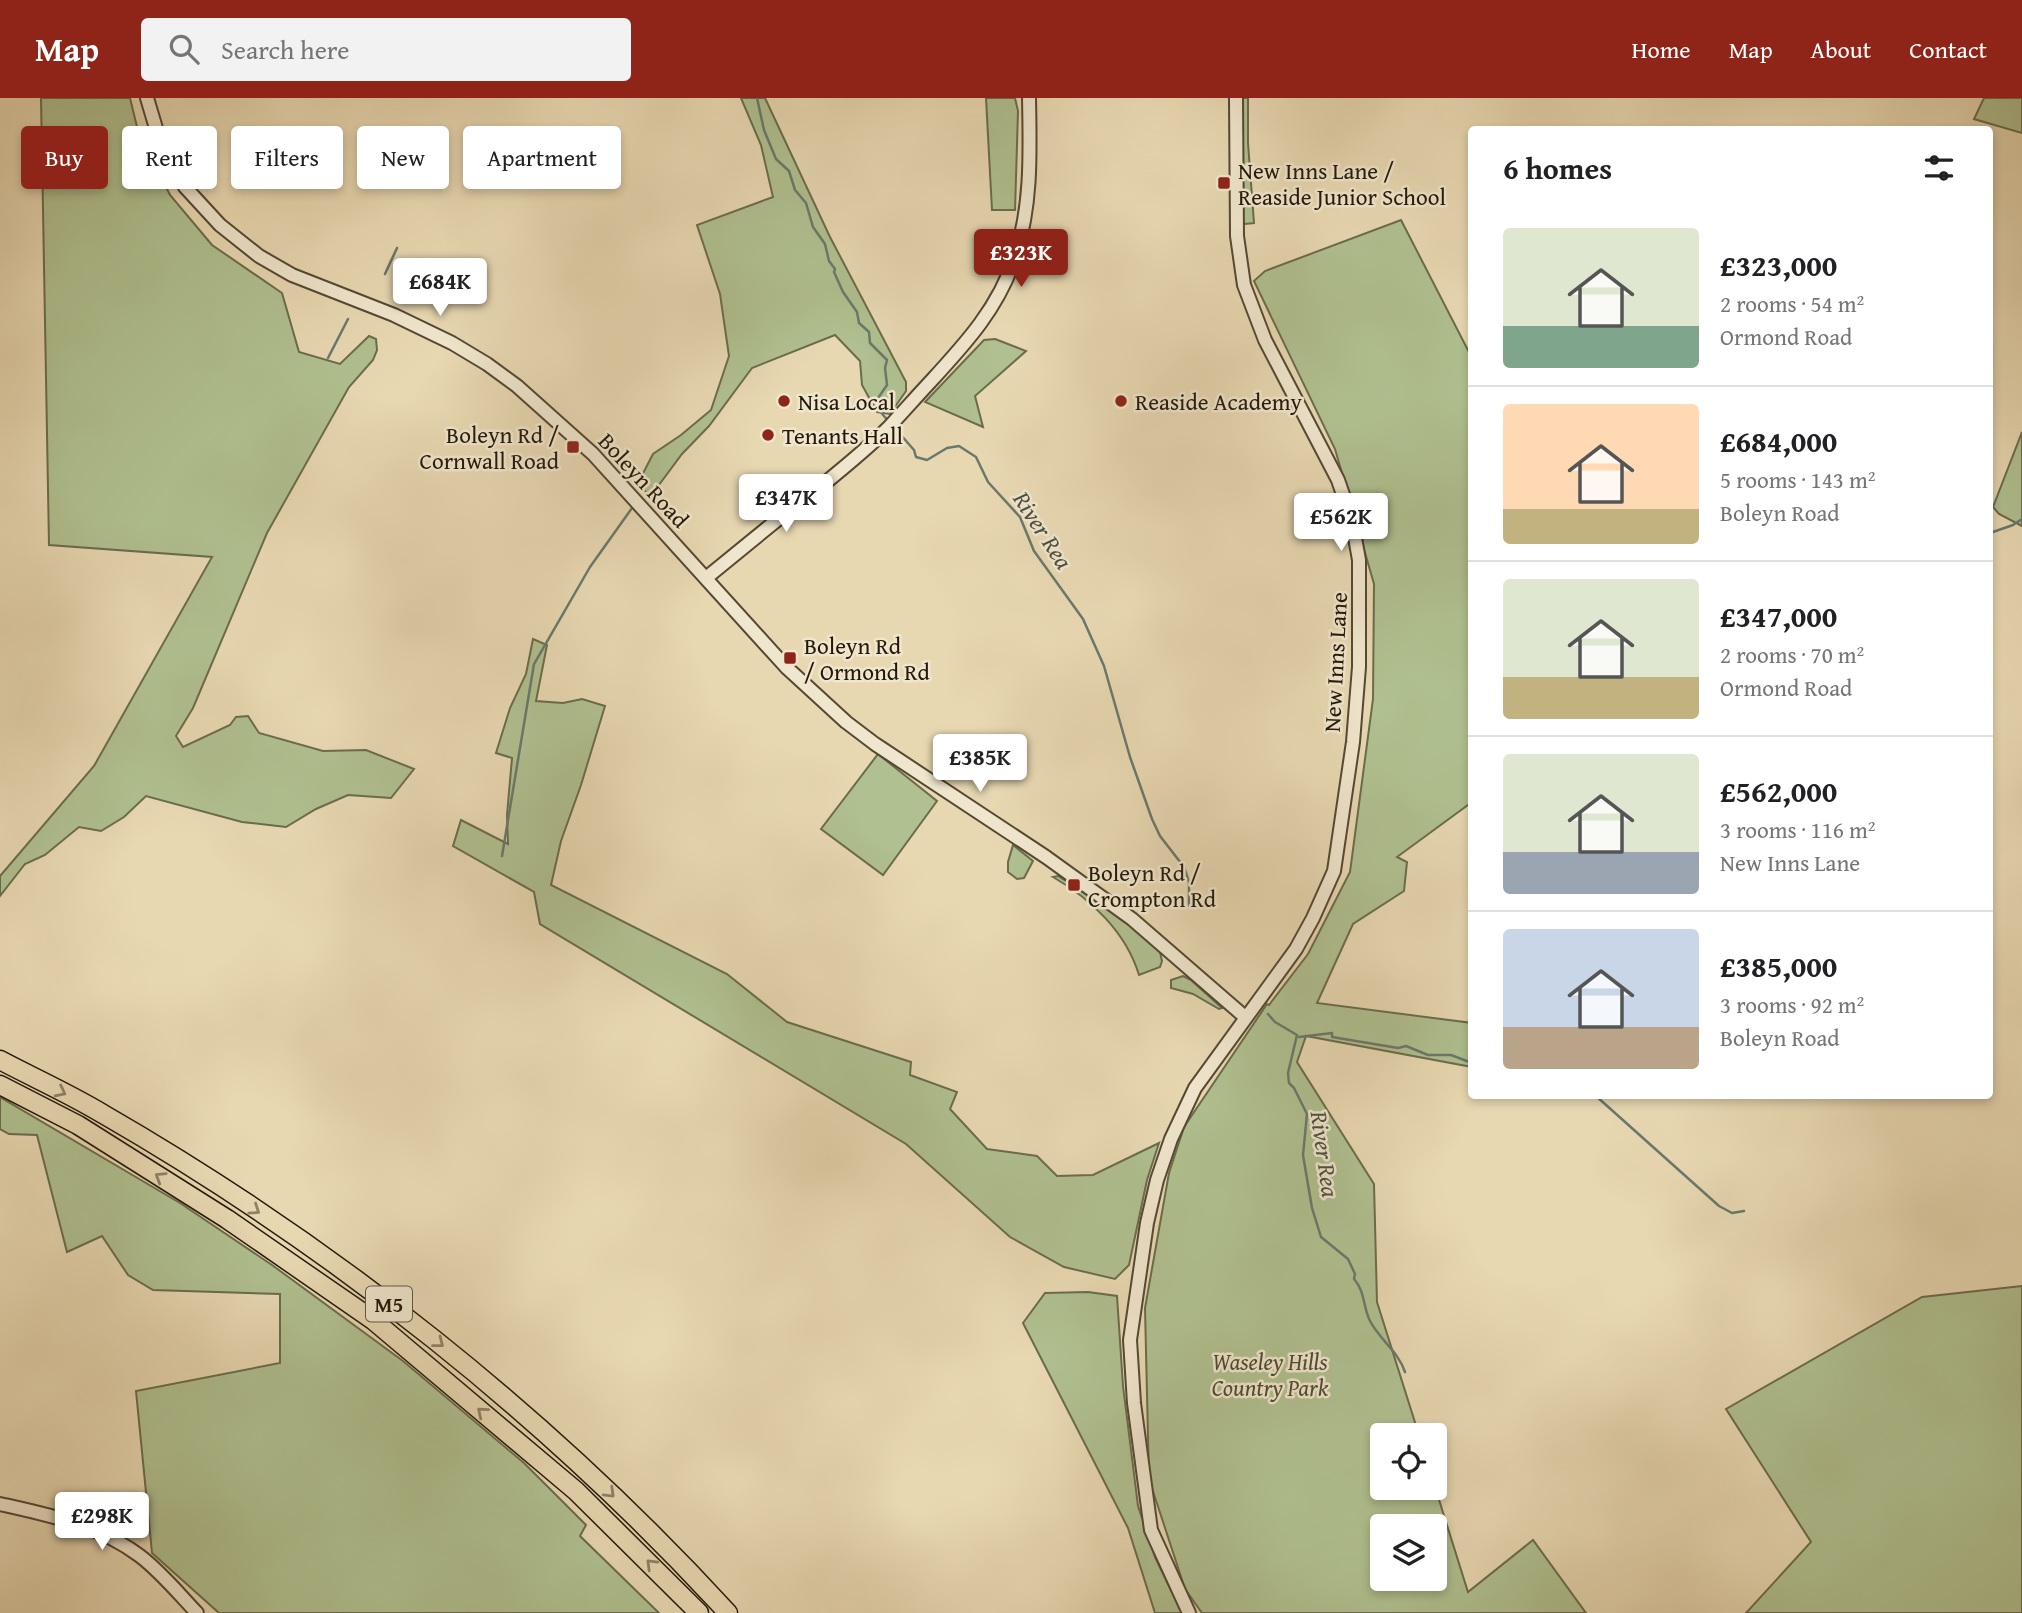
<!DOCTYPE html>
<html lang="en">
<head>
<meta charset="utf-8">
<style>
	:root { --surface:#fff; --page:#f2f2f2; --text:#202124; --muted:#757577; --line:#e0e0e0; --accent:#8f2418 }
	body { margin:0; font-family:"Gentium Book Plus",serif; background:var(--page); color:var(--text); height:100vh; display:flex; flex-direction:column; font-size:26px; white-space:nowrap }
	* { box-sizing:border-box; margin:0 }
	p { font-size:23px; color:var(--muted) }
	.icon { flex:none; width:38px; height:38px; fill:none; stroke:currentColor; stroke-width:2; stroke-linecap:round; stroke-linejoin:round }
	.map { position:relative; flex:1; overflow:hidden }
	.sheet { position:absolute; left:1468px; top:28px; width:525px; height:973px; display:flex; flex-direction:column; background:var(--surface); border-radius:7px; box-shadow:0 4px 10px #0003 }
	.sheet>* { flex:none }
	.top-card { position:absolute; left:21px; top:28px; width:665px; height:63px; display:flex; gap:14px }
	.controls { position:absolute; left:1370px; top:1325px; display:grid; gap:14px }
	.controls a { display:grid; place-items:center; width:77px; height:77px; border-radius:7px; background:var(--surface); box-shadow:0 4px 10px #0003; font-size:35px }
	.price { position:absolute; translate:-50% -60px; padding:0 16px; border-radius:7px; background:#fff; color:#222; font-size:23px; line-height:46px; filter:drop-shadow(0 2px 4px #0008) }
	.price::after { content:''; position:absolute; left:50%; top:42px; width:21px; height:16px; margin-left:-10px; background:inherit; clip-path:polygon(0 0,100% 0,50% 100%) }
	.price.current { background:var(--accent); color:#fff }
	ul { padding:0; list-style:none }
	li { display:flex; align-items:center; gap:21px; height:175px; padding:0 35px }
	li+li { border-top:2px solid var(--line) }
	li span { display:grid; place-items:center; flex:none; width:196px; height:140px; border-radius:7px; color:#555 }
	li>.icon { margin-inline-start:auto }
	span .icon { width:84px; height:84px; fill:#fffc; stroke-width:1 }
	li b { font-size:30px }
	h2 { display:flex; justify-content:space-between; align-items:center; height:84px; padding:0 35px; font-size:30px }
	.tag { padding:0 24px; border-radius:7px; background:var(--surface); box-shadow:0 4px 10px #0003; font-size:24px; line-height:63px }
	.tag.current { background:var(--accent); color:#fff }
	header { display:flex; align-items:center; gap:42px; box-sizing:border-box; height:98px; padding:0 35px; background:var(--accent); color:#fff }
	header strong { font-size:33px }
	nav { display:flex; gap:38px; margin-inline-start:auto; font-size:24px }
	.search { width:490px; height:63px; background:var(--page); display:flex; align-items:center; gap:18px; box-sizing:border-box; padding:0 24px; border-radius:7px; color:var(--muted); font-size:26px }
	.map>svg:first-child { display:block }
</style>
</head>
<body>
<header>
<strong>Map</strong>
<div class="search"><svg class="icon" aria-label="search" viewBox="0 0 24 24"><circle cx="10" cy="10" r="6"/><path d="M15 15l6 6"/></svg>Search here</div>
<nav><a>Home</a><a>Map</a><a>About</a><a>Contact</a></nav>
</header>
<div class="map">
<svg width="2022" height="1515" viewBox="0 0 2022 1515">
	<rect width="100%" height="100%" fill="#e8d8b2"/>
	<filter id="stains"><feTurbulence type="fractalNoise" baseFrequency=".00286" numOctaves="4"/><feColorMatrix values="0 0 0 0 .2 0 0 0 0 .09 0 0 0 0 .02 0 0 0 .5 -.17"/></filter>
	<radialGradient id="worn" r=".72"><stop offset=".6" stop-color="#630" stop-opacity="0"/><stop offset="1" stop-color="#630" stop-opacity=".3"/></radialGradient>
	<g fill="#b0c090" stroke="#6a6c4c" stroke-width="2" fill-rule="evenodd">
		<polygon points="41,0 130,0 138,33 170,97 212,147 282,195 299,254 340,266 369,238 376,241 377,252 373,262 349,289 267,435 193,610 176,638 183,649 230,627 236,619 248,618 259,635 323,653 366,652 414,671 391,700 348,697 316,711 286,729 242,724 146,698 124,719 101,733 79,729 45,757 25,766 0,798 0,778 94,668 212,459 49,447"/>
		<polygon points="741,0 765,0 830,139 906,284 906,293 890,316 877,314 862,287 860,263 835,237 752,270 709,328 682,356 650,399 638,385 653,356 681,337 711,312 729,258 720,196 697,127 773,99 761,47"/>
		<polygon points="986,0 1015,0 1018,13 1015,112 992,112"/>
		<polygon points="1240,0 1248,0 1248,45 1254,125 1245,126 1242,122"/>
		<polygon points="1984,0 2022,0 2022,35 1974,21"/>
		<path d="M1401,122L1472,260V704L1397,759L1407,764L1404,793L1353,826L1317,905L1472,925V969L1306,938L1297,964L1374,1086L1377,1204L1419,1337H1382V1390L1435,1389L1468,1494L1533,1442L1586,1515H1202L1185,1491L1149,1381L1145,1210L1169,1075L1184,1029L1267,906L1269,907L1308,856L1350,774L1373,601L1374,486L1335,351L1254,183L1265,173ZM1382,1428H1435V1480H1382Z"/>
		<polygon points="995,241 1026,253 975,298 983,329 925,304 984,242"/>
		<polygon points="2022,334 2022,428 1999,416 1993,409"/>
		<polygon points="533,541 547,547 536,603 563,605 582,601 605,608 581,687 561,743 551,787 727,876 787,924 911,964 910,977 957,994 950,1011 987,1051 1037,1058 1057,1078 1093,1077 1159,1045 1147,1082 1129,1167 1115,1181 1064,1169 1010,1139 906,1046 540,826 534,794 453,748 461,722 508,746 507,717 512,660 496,655 510,610 526,576"/>
		<polygon points="878,656 937,703 883,777 821,731"/>
		<polygon points="1013,747 1033,763 1024,780 1017,781 1008,774 1008,764"/>
		<path d="M1058,778L1121,818L1160,854L1162,863L1160,869L1139,877C1126,834 1091,801 1053,779Z"/>
		<polygon points="1183,878 1191,882 1222,910 1219,911 1193,896 1171,890 1171,882"/>
		<polygon points="0,999 180,1105 272,1167 403,1263 524,1365 586,1427 580,1438 659,1515 219,1515 152,1455 136,1293 280,1265 280,1196 153,1192 128,1177 102,1138 67,1154 37,1037 9,1036 0,1031"/>
		<polygon points="2022,1188 2022,1515 1746,1515 1811,1444 1726,1311 1922,1199"/>
		<polygon points="1088,1194 1117,1198 1123,1288 1138,1408 1155,1459 1182,1515 1155,1515 1128,1430 1023,1225 1045,1195"/>
	</g>
	<g fill="none" stroke-linecap="round" stroke-linejoin="round">
		<g stroke="#69796d" stroke-width="2.5">
			<polyline points="757,0 764,32 776,61 789,73 795,92 806,105 813,129 825,146 829,163 835,171 834,174 843,194 857,214 859,225 869,234 870,245 887,262 885,270 887,287 874,306 889,324"/>
			<polyline points="385,176 397,150"/>
			<polyline points="328,260 348,221"/>
			<polyline points="893,328 914,352 916,359 927,362 947,350 959,348 976,359 988,384 1020,419 1034,453 1083,521 1104,568 1130,659 1152,721 1160,738 1184,769 1189,784 1189,808"/>
			<polyline points="1990,435 2013,427 2022,421"/>
			<polyline points="502,758 534,566 590,469 632,410"/>
			<path d="M1268,916L1275,924L1297,937L1288,975L1289,985L1294,990L1307,1016L1303,1057L1312,1110L1321,1139L1348,1161L1355,1176L1354,1181C1365,1193 1363,1209 1370,1223C1380,1242 1398,1253 1405,1274"/>
			<polyline points="1299,939 1332,935 1332,939 1398,950 1406,948 1428,957 1451,957 1472,965"/>
			<polyline points="1596,998 1719,1108 1732,1115 1744,1113"/>
		</g>
		<defs>
			<g id="minor">
				<polyline points="147,0 158,37 185,89 220,127 259,158 292,177 394,217 452,245 487,266 517,288 593,356 786,569 846,624 875,646 1046,759 1132,821 1245,919"/>
				<path d="M706,480L793,409L803,403C832,379 862,356 888,330C903,314 917,298 932,282C966,245 999,209 1015,159C1032,107 1030,54 1029,0"/>
				<path d="M0,1406C49,1417 99,1427 140,1458C161,1474 179,1496 197,1515"/>
				<polyline points="1189,1515 1151,1432 1134,1305 1130,1242 1147,1125 1157,1082 1171,1041 1195,990 1296,851 1313,820 1334,773 1353,644 1359,569 1359,462 1352,423 1338,382 1265,242 1244,187 1237,138 1236,0"/>
			</g>
			<g id="highway">
				<path d="M0,962C34,980 70,996 103,1016C334,1149 548,1319 728,1515"/>
				<polyline points="0,987 78,1027 227,1121 373,1222 576,1393 699,1515"/>
			</g>
		</defs>
		<use href="#minor" stroke="#544833" stroke-width="16"/>
		<use href="#highway" stroke="#231809" stroke-width="21"/>
		<use href="#minor" stroke="#f0e6cd" stroke-width="12"/>
		<use href="#highway" stroke="#e8d8b2" stroke-width="18"/>
	</g>
	<defs><path id="oneway-chevron" d="M-2-3.5L2.5 0L-2 3.5" fill="none" stroke-width="1.6" stroke-linecap="round" stroke-linejoin="round" transform="scale(1.75)"/></defs>
	<g stroke="#8f8266">
		<use href="#oneway-chevron" transform="translate(61 994) rotate(27)"/>
		<use href="#oneway-chevron" transform="translate(160 1079) rotate(-148)"/>
		<use href="#oneway-chevron" transform="translate(255 1112) rotate(34)"/>
		<use href="#oneway-chevron" transform="translate(439 1245) rotate(38)"/>
		<use href="#oneway-chevron" transform="translate(482 1314) rotate(-140)"/>
		<use href="#oneway-chevron" transform="translate(610 1395) rotate(44)"/>
		<use href="#oneway-chevron" transform="translate(651 1466) rotate(-135)"/>
	</g>
	<g fill="#8f2418" stroke="#f0e6cd" stroke-width="2.5">
		<rect x="1217" y="78" width="14" height="14" rx="3.5"/>
		<circle cx="784" cy="303" r="7"/>
		<circle cx="1121" cy="303" r="7"/>
		<circle cx="768" cy="337" r="7"/>
		<rect x="566" y="342" width="14" height="14" rx="3.5"/>
		<rect x="783" y="553" width="14" height="14" rx="3.5"/>
		<rect x="1067" y="780" width="14" height="14" rx="3.5"/>
	</g>
	<g text-anchor="middle" dominant-baseline="central" stroke-width="5" stroke-linejoin="round" paint-order="stroke">
		<rect fill="#f0e6cd" stroke="#605644" stroke-width="2" x="366" y="1188.5" width="46" height="35" rx="5"/>
		<g font-size="21" font-weight="bold" fill="#231809">
			<text x="389" y="1206">M5</text>
		</g>
		<g font-size="23" fill="#231809" stroke="#f0e6cd" text-anchor="start">
			<text x="1238" y="72">New Inns Lane /<tspan x="1238" dy="26">Reaside Junior School</tspan></text>
			<text x="798" y="303">Nisa Local</text>
			<text x="1135" y="303">Reaside Academy</text>
			<text x="559" y="336" text-anchor="end">Boleyn Rd /<tspan x="559" dy="26">Cornwall Road</tspan></text>
			<text x="782" y="337">Tenants Hall</text>
			<text x="804" y="547">Boleyn Rd<tspan x="804" dy="26">/ Ormond Rd</tspan></text>
			<text x="1088" y="774">Boleyn Rd /<tspan x="1088" dy="26">Crompton Rd</tspan></text>
		</g>
		<g font-size="23" fill="#231809" stroke="#f0e6cd">
			<text transform="translate(644 382) rotate(47)">Boleyn Road</text>
			<text transform="translate(1335 564) rotate(-87)">New Inns Lane</text>
		</g>
		<g font-size="23" font-style="italic" fill="#4d4a32" stroke="#f0e6cd">
			<text x="1270" y="1263">Waseley Hills<tspan x="1270" dy="26">Country Park</tspan></text>
		</g>
		<g font-size="24" font-style="italic" fill="#4c5043" stroke="#f0e6cd">
			<text transform="translate(1043 432) rotate(57)">River Rea</text>
			<text transform="translate(1325 1056) rotate(82)">River Rea</text>
		</g>
	</g>
	<rect width="100%" height="100%" filter="url(#stains)"/>
	<rect width="100%" height="100%" fill="url(#worn)"/>
</svg>
<div class="controls">
<a><svg class="icon" aria-label="locate" viewBox="0 0 24 24"><circle cx="12" cy="12" r="6"/><path d="M12 2v4M12 18v4M2 12h4M18 12h4"/></svg></a>
<a><svg class="icon" aria-label="layers" viewBox="0 0 24 24"><path d="M12 4l9 5-9 5-9-5zM3 14l9 5 9-5"/></svg></a>
</div>
<b class="price current" style="left:1021px;top:191px">£323K</b>
<b class="price" style="left:440px;top:220px">£684K</b>
<b class="price" style="left:786px;top:436px">£347K</b>
<b class="price" style="left:1341px;top:455px">£562K</b>
<b class="price" style="left:980px;top:696px">£385K</b>
<b class="price" style="left:102px;top:1454px">£298K</b>
<div class="top-card">
<a class="tag current">Buy</a>
<a class="tag">Rent</a>
<a class="tag">Filters</a>
<a class="tag">New</a>
<a class="tag">Apartment</a>
</div>
<section class="sheet">
<h2>6 homes<svg class="icon" aria-label="filters" viewBox="0 0 24 24"><path d="M4 7h16M4 17h16"/><circle cx="9" cy="7" r="2"/><circle cx="15" cy="17" r="2"/></svg></h2>
<ul>
<li><span style="background:linear-gradient(#dfe7d0 70%,#7fa58c 0)"><svg class="icon" aria-label="home" viewBox="0 0 24 24"><path d="M3 11l9-7 9 7M6 9v11h12V9"/></svg></span><div><b>£323,000</b><p>2 rooms · 54 m²</p><p>Ormond Road</p></div></li>
<li><span style="background:linear-gradient(#ffd9b3 75%,#c2b280 0)"><svg class="icon" aria-label="home" viewBox="0 0 24 24"><path d="M3 11l9-7 9 7M6 9v11h12V9"/></svg></span><div><b>£684,000</b><p>5 rooms · 143 m²</p><p>Boleyn Road</p></div></li>
<li><span style="background:linear-gradient(#dfe7d0 70%,#c2b280 0)"><svg class="icon" aria-label="home" viewBox="0 0 24 24"><path d="M3 11l9-7 9 7M6 9v11h12V9"/></svg></span><div><b>£347,000</b><p>2 rooms · 70 m²</p><p>Ormond Road</p></div></li>
<li><span style="background:linear-gradient(#dfe7d0 70%,#9aa5b1 0)"><svg class="icon" aria-label="home" viewBox="0 0 24 24"><path d="M3 11l9-7 9 7M6 9v11h12V9"/></svg></span><div><b>£562,000</b><p>3 rooms · 116 m²</p><p>New Inns Lane</p></div></li>
<li><span style="background:linear-gradient(#c9d6e8 70%,#b9a48a 0)"><svg class="icon" aria-label="home" viewBox="0 0 24 24"><path d="M3 11l9-7 9 7M6 9v11h12V9"/></svg></span><div><b>£385,000</b><p>3 rooms · 92 m²</p><p>Boleyn Road</p></div></li>
</ul>
</section>
</div>
</body>
</html>
